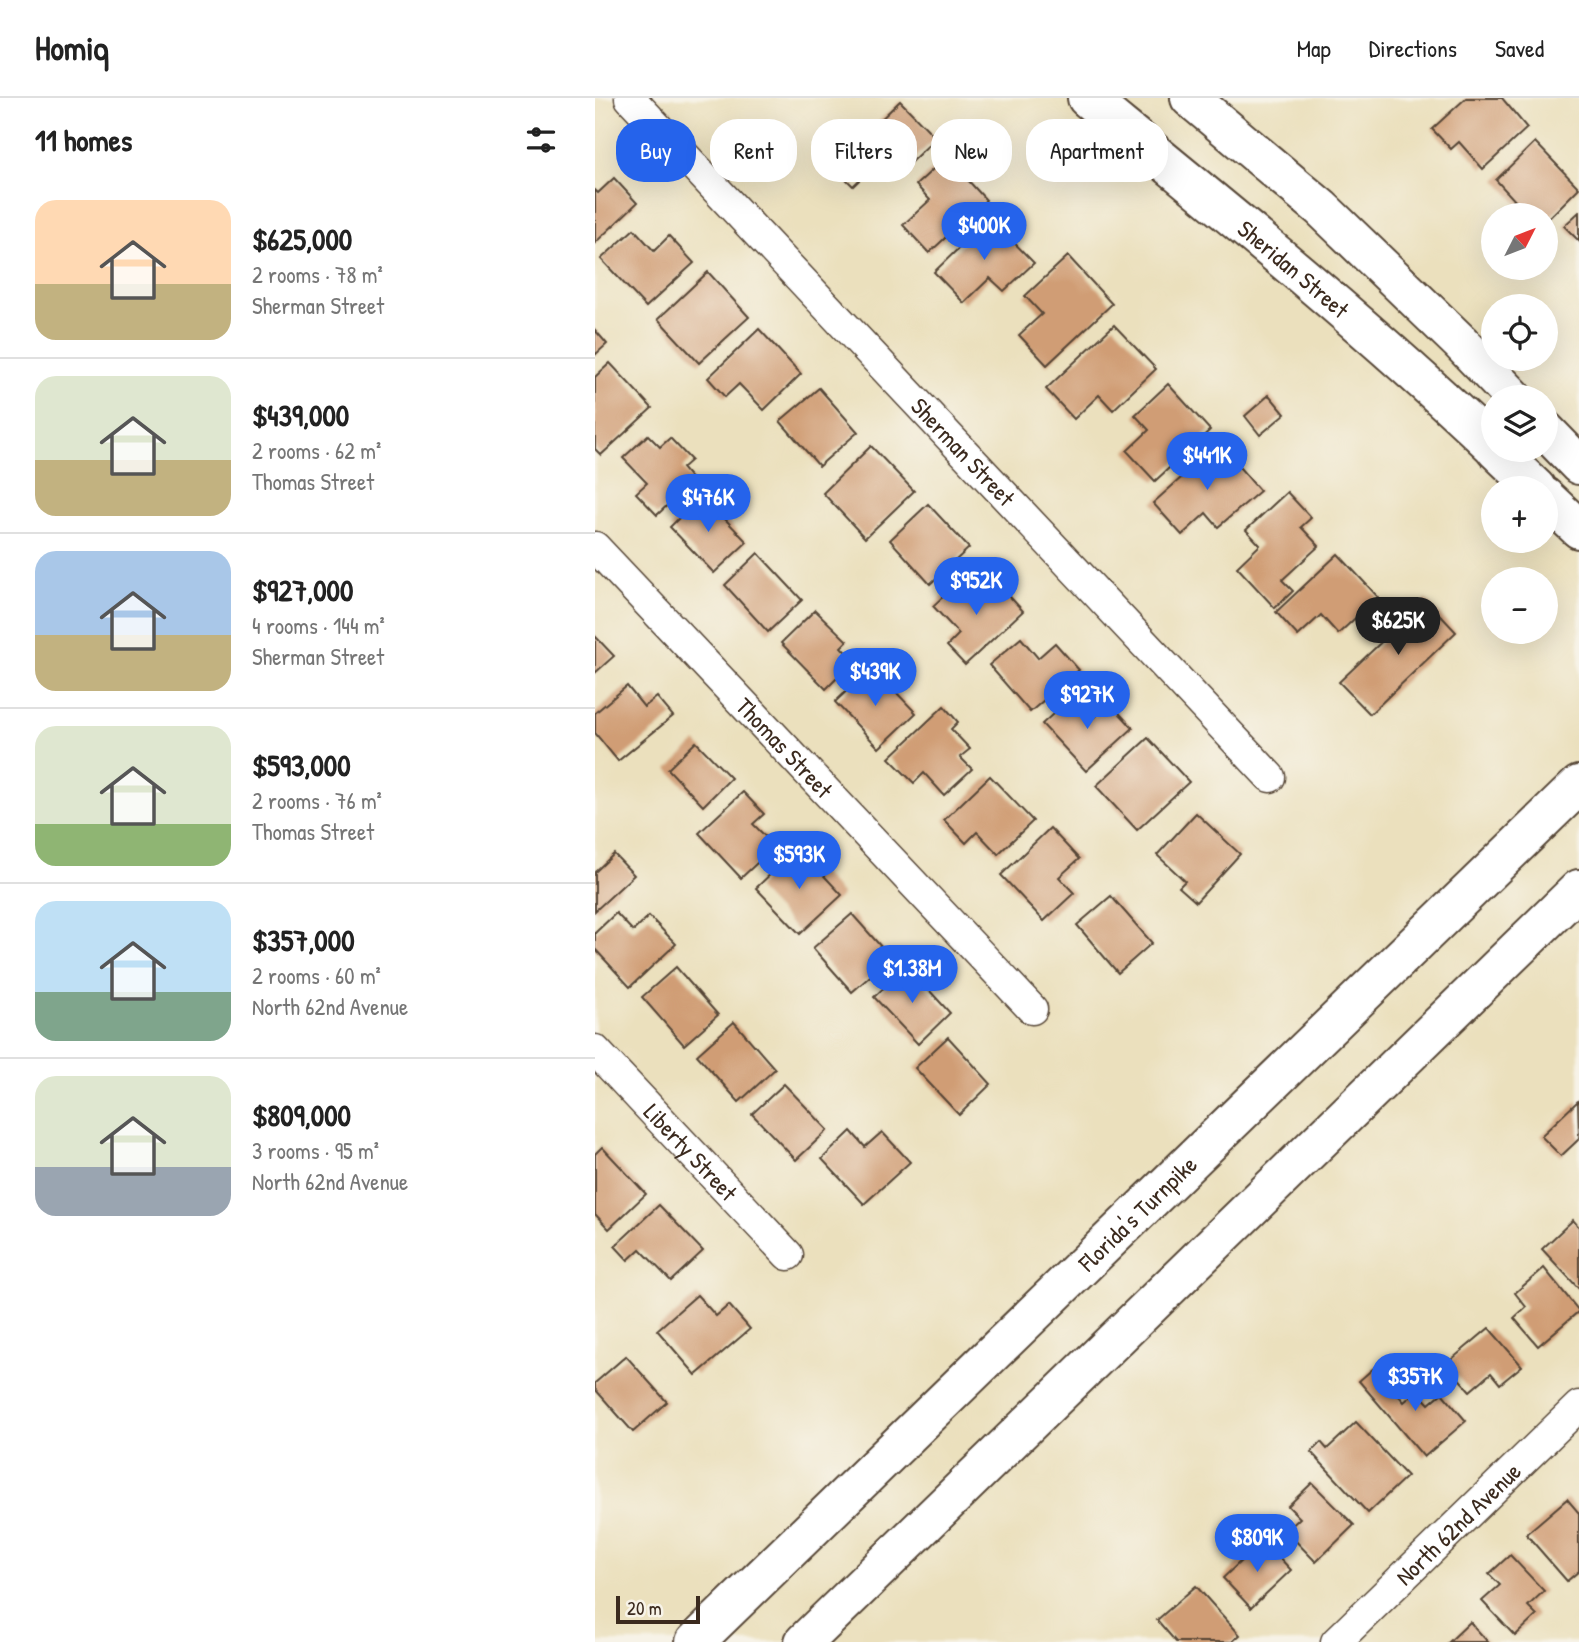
<!DOCTYPE html>
<html lang="en">
<head>
<meta charset="utf-8">
<style>
	:root { --surface:#fff; --page:#f6f6f6; --text:#222; --muted:#767676; --line:#e0e0e0; --accent:#2563eb }
	body { margin:0; font-family:"Patrick Hand",sans-serif; background:var(--page); color:var(--text); height:100vh; display:flex; flex-direction:column; font-size:26px; white-space:nowrap }
	* { box-sizing:border-box; margin:0 }
	p { font-size:23px; color:var(--muted) }
	.icon { flex:none; width:38px; height:38px; fill:none; stroke:currentColor; stroke-width:2; stroke-linecap:round; stroke-linejoin:round }
	.map { position:relative; flex:1; overflow:hidden }
	.panel { display:flex; flex-direction:column; background:var(--surface); width:595px }
	.panel>* { flex:none }
	.hud { position:absolute; left:21px; top:21px; width:665px; height:63px; display:flex; gap:14px }
	.needle { width:46px; rotate:48deg }
	.tools { position:absolute; left:886px; top:105px; display:grid; gap:14px }
	.tools a { display:grid; place-items:center; width:77px; height:77px; border-radius:50%; background:var(--surface); box-shadow:0 7px 28px #0002; font-size:35px }
	.scale { position:absolute; left:21px; bottom:18px; width:84px; box-sizing:border-box; padding-left:7px; border:4px solid #3b2a1e; border-top:0; font-size:19px; line-height:24px; white-space:nowrap; color:#3b2a1e; -webkit-text-stroke:5px #f7f3e8; paint-order:stroke }
	.price { position:absolute; translate:-50% -60px; padding:0 16px; border-radius:24px; background:var(--accent); color:#fff; font-size:23px; line-height:46px; filter:drop-shadow(0 2px 4px #0008) }
	.price::after { content:''; position:absolute; left:50%; top:42px; width:21px; height:16px; margin-left:-10px; background:inherit; clip-path:polygon(0 0,100% 0,50% 100%) }
	.price.current { background:#222; color:#fff }
	ul { padding:0; list-style:none }
	li { display:flex; align-items:center; gap:21px; height:175px; padding:0 35px }
	li+li { border-top:2px solid var(--line) }
	li span { display:grid; place-items:center; flex:none; width:196px; height:140px; border-radius:21px; color:#555 }
	li>.icon { margin-inline-start:auto }
	span .icon { width:84px; height:84px; fill:#fffc; stroke-width:1 }
	li b { font-size:30px }
	h2 { display:flex; justify-content:space-between; align-items:center; height:84px; padding:0 35px; font-size:30px }
	.tag { padding:0 24px; border-radius:28px; background:var(--surface); box-shadow:0 7px 28px #0002; font-size:24px; line-height:63px }
	.tag.current { background:var(--accent); color:#fff }
	header { display:flex; align-items:center; gap:42px; box-sizing:border-box; height:98px; padding:0 35px; background:var(--surface); border-bottom:2px solid var(--line) }
	header strong { font-size:33px }
	nav { display:flex; gap:38px; margin-inline-start:auto; font-size:24px }
	main { display:flex; flex:1; min-height:0 }
	.map>svg:first-child { display:block }
</style>
</head>
<body>
<header>
<strong>Homiq</strong>
<nav><a>Map</a><a>Directions</a><a>Saved</a></nav>
</header>
<main>
<section class="panel">
<h2>11 homes<svg class="icon" aria-label="filters" viewBox="0 0 24 24"><path d="M4 7h16M4 17h16"/><circle cx="9" cy="7" r="2"/><circle cx="15" cy="17" r="2"/></svg></h2>
<ul>
<li><span style="background:linear-gradient(#ffd9b3 60%,#c2b280 0)"><svg class="icon" aria-label="home" viewBox="0 0 24 24"><path d="M3 11l9-7 9 7M6 9v11h12V9"/></svg></span><div><b>$625,000</b><p>2 rooms · 78 m²</p><p>Sherman Street</p></div></li>
<li><span style="background:linear-gradient(#dfe7d0 60%,#c2b280 0)"><svg class="icon" aria-label="home" viewBox="0 0 24 24"><path d="M3 11l9-7 9 7M6 9v11h12V9"/></svg></span><div><b>$439,000</b><p>2 rooms · 62 m²</p><p>Thomas Street</p></div></li>
<li><span style="background:linear-gradient(#a9c7e8 60%,#c2b280 0)"><svg class="icon" aria-label="home" viewBox="0 0 24 24"><path d="M3 11l9-7 9 7M6 9v11h12V9"/></svg></span><div><b>$927,000</b><p>4 rooms · 144 m²</p><p>Sherman Street</p></div></li>
<li><span style="background:linear-gradient(#dfe7d0 70%,#8fb573 0)"><svg class="icon" aria-label="home" viewBox="0 0 24 24"><path d="M3 11l9-7 9 7M6 9v11h12V9"/></svg></span><div><b>$593,000</b><p>2 rooms · 76 m²</p><p>Thomas Street</p></div></li>
<li><span style="background:linear-gradient(#bfe0f5 65%,#7fa58c 0)"><svg class="icon" aria-label="home" viewBox="0 0 24 24"><path d="M3 11l9-7 9 7M6 9v11h12V9"/></svg></span><div><b>$357,000</b><p>2 rooms · 60 m²</p><p>North 62nd Avenue</p></div></li>
<li><span style="background:linear-gradient(#dfe7d0 65%,#9aa5b1 0)"><svg class="icon" aria-label="home" viewBox="0 0 24 24"><path d="M3 11l9-7 9 7M6 9v11h12V9"/></svg></span><div><b>$809,000</b><p>3 rooms · 95 m²</p><p>North 62nd Avenue</p></div></li>
</ul>
</section>
<div class="map">
<svg width="984" height="1544" viewBox="0 0 984 1544">
	<rect width="100%" height="100%" fill="#f7f3e8"/>
	<filter id="ink" filterUnits="userSpaceOnUse"><feTurbulence type="fractalNoise" baseFrequency=".0143" numOctaves="2"/><feDisplacementMap in="SourceGraphic" scale="14" xChannelSelector="R" yChannelSelector="G"/><feConvolveMatrix kernelMatrix="1 2 1 2 8 2 1 2 1" color-interpolation-filters="sRGB"/></filter>
	<filter id="wash" filterUnits="userSpaceOnUse"><feTurbulence type="fractalNoise" baseFrequency=".00686" numOctaves="4" result="noise"/><feDisplacementMap in="SourceGraphic" scale="28" xChannelSelector="R" yChannelSelector="G"/><feGaussianBlur stdDeviation="1.57" result="paint"/><feColorMatrix in="noise" values="0 0 0 0 0 0 0 0 0 0 0 0 0 0 0 0 0 1.4 0 .05"/><feComposite in="paint" operator="in"/></filter>
	<g filter="url(#wash)">
		<rect width="100%" height="100%" fill="#ebe0bd"/>
		<g id="blocks">
			<g fill="#d09d75">
				<polygon points="871,0 907,0 932,30 888,71 864,44 856,51 837,31"/>
				<polygon points="305,3 341,40 299,80 283,64 258,88 238,68"/>
				<polygon points="940,44 984,90 950,124 950,117 942,117 938,113 933,117 901,82"/>
				<polygon points="362,49 382,70 371,80 391,102 334,155 308,127 335,102 321,87"/>
				<polygon points="19,80 42,105 0,145 0,92 3,95"/>
				<polygon points="984,114 984,143 969,128"/>
				<polygon points="395,120 439,165 409,193 395,180 369,205 339,174"/>
				<polygon points="39,131 59,153 74,138 99,165 51,209 6,161"/>
				<polygon points="473,158 517,206 452,267 424,237 447,216 430,198"/>
				<polygon points="113,174 154,219 104,265 63,221"/>
				<polygon points="519,227 561,271 518,312 504,297 479,321 451,291"/>
				<polygon points="164,231 206,276 169,312 144,286 130,299 113,280"/>
				<polygon points="0,232 12,246 0,257"/>
				<polygon points="15,265 57,310 6,357 0,351 0,279"/>
				<polygon points="573,286 615,332 560,383 532,353 554,332 540,317"/>
				<polygon points="224,290 263,334 224,368 185,323"/>
				<polygon points="674,297 690,316 665,337 650,318"/>
				<polygon points="53,337 65,349 75,340 96,362 87,370 98,383 62,417 41,395 52,385 28,360"/>
				<polygon points="624,346 665,393 623,429 611,415 587,437 558,405"/>
				<polygon points="276,348 319,393 270,440 228,395"/>
				<polygon points="692,394 716,420 706,429 724,448 687,482 698,493 680,510 642,469 665,447 651,432"/>
				<polygon points="107,397 152,444 119,475 75,429"/>
				<polygon points="333,406 374,450 335,486 295,442"/>
				<polygon points="163,455 207,502 173,534 130,487"/>
				<polygon points="743,456 783,499 743,536 726,517 703,538 681,514"/>
				<polygon points="369,479 389,501 404,487 428,513 370,567 352,548 364,536 338,508"/>
				<polygon points="831,502 861,534 775,616 744,584"/>
				<polygon points="220,512 252,543 246,549 259,563 231,591 186,545"/>
				<polygon points="0,538 19,558 0,575"/>
				<polygon points="426,540 443,560 460,545 484,572 435,614 394,567"/>
				<polygon points="277,569 321,615 284,650 240,604"/>
				<polygon points="32,588 49,609 62,599 78,618 23,663 0,635 0,615"/>
				<polygon points="479,597 499,619 514,604 538,630 491,673 447,626"/>
				<polygon points="349,608 363,624 356,631 375,651 365,659 377,671 349,697 329,675 319,685 294,660"/>
				<polygon points="553,640 594,684 542,732 501,688"/>
				<polygon points="101,644 136,680 108,708 73,671"/>
				<polygon points="395,678 438,723 403,756 382,734 371,745 349,722"/>
				<polygon points="148,694 169,716 158,726 180,748 146,780 104,735"/>
				<polygon points="601,715 645,756 601,804 584,789 590,783 562,757"/>
				<polygon points="455,730 484,761 464,779 479,795 449,823 406,777"/>
				<polygon points="203,750 247,797 205,836 161,790"/>
				<polygon points="19,756 39,777 0,813 0,774"/>
				<polygon points="516,798 557,845 523,875 482,827"/>
				<polygon points="21,815 38,833 54,818 81,846 35,889 0,851 0,835"/>
				<polygon points="257,816 296,860 257,894 218,850"/>
				<polygon points="312,868 355,915 323,946 279,899"/>
				<polygon points="81,869 123,917 89,947 47,899"/>
				<polygon points="139,924 180,971 144,1004 102,957"/>
				<polygon points="353,939 396,986 364,1017 320,970"/>
				<polygon points="189,986 233,1032 201,1062 157,1016"/>
				<polygon points="983,1003 984,1041 966,1058 946,1038"/>
				<polygon points="256,1033 270,1049 287,1034 315,1064 269,1106 227,1061"/>
				<polygon points="7,1049 51,1096 14,1131 0,1116 0,1056"/>
				<polygon points="64,1107 108,1153 76,1183 45,1151 33,1162 20,1148"/>
				<polygon points="978,1122 984,1129 984,1191 947,1151"/>
				<polygon points="949,1170 984,1213 943,1248 919,1220 931,1209 920,1195"/>
				<polygon points="102,1197 121,1218 134,1207 155,1231 101,1277 62,1232"/>
				<polygon points="894,1230 927,1268 905,1286 896,1275 875,1293 851,1266"/>
				<polygon points="31,1258 72,1304 38,1334 0,1291 0,1285"/>
				<polygon points="780,1269 809,1304 822,1293 834,1306 847,1295 871,1323 829,1359 764,1283"/>
				<polygon points="761,1324 812,1378 773,1415 716,1354 726,1344 732,1351"/>
				<polygon points="717,1385 759,1427 721,1464 691,1433 705,1420 693,1408"/>
				<polygon points="972,1401 984,1415 984,1473 972,1483 931,1436"/>
				<polygon points="668,1442 696,1472 656,1510 628,1480"/>
				<polygon points="915,1457 949,1493 933,1508 942,1517 920,1538 887,1503 905,1487 894,1476"/>
				<polygon points="601,1488 645,1537 637,1544 581,1544 562,1522"/>
				<polygon points="875,1524 893,1544 854,1544"/>
			</g>
		</g>
	</g>
	<g filter="url(#ink)">
		<use href="#blocks" fill-opacity="0" stroke="#554536" stroke-width="2"/>
		<g fill="none" stroke-linecap="round" stroke-linejoin="round">
			<defs>
				<g id="street">
					<path id="s1" d="M35,0L675,679"/>
					<path id="s2" d="M0,449L437,911"/>
					<path id="s3" d="M0,952L193,1157"/>
					<path id="s4" d="M741,1544L984,1308"/>
				</g>
				<g id="primary">
					<path id="s5" d="M492,0C630,113 769,225 898,348"/>
					<polyline points="595,0 726,110 865,244 918,299"/>
					<polyline points="950,332 984,367"/>
					<polyline points="901,352 941,390"/>
					<polyline points="950,399 984,431"/>
				</g>
				<g id="highway">
					<path id="s6" d="M100,1544L984,687"/>
					<polyline points="209,1544 984,791"/>
				</g>
			</defs>
			<use href="#street" stroke="#554536" stroke-width="33"/>
			<use href="#primary" stroke="#554536" stroke-width="42"/>
			<use href="#highway" stroke="#554536" stroke-width="42"/>
			<use href="#street" stroke="#fff" stroke-width="30"/>
			<use href="#primary" stroke="#fff" stroke-width="38"/>
			<use href="#highway" stroke="#fff" stroke-width="38"/>
		</g>
	</g>
	<g text-anchor="middle" dominant-baseline="central" stroke-width="5" stroke-linejoin="round" paint-order="stroke">
		<g font-size="24" fill="#3b2a1e" stroke="#f7f3e8">
			<text stroke="none"><textPath href="#s5" startOffset="268">Sheridan Street</textPath></text>
			<text stroke="none"><textPath href="#s1" startOffset="486">Sherman Street</textPath></text>
			<text stroke="none"><textPath href="#s2" startOffset="276">Thomas Street</textPath></text>
			<text stroke="none"><textPath href="#s3" startOffset="140">Liberty Street</textPath></text>
			<text stroke="none"><textPath href="#s6" startOffset="616">Florida's Turnpike</textPath></text>
			<text stroke="none"><textPath href="#s4" startOffset="170">North 62nd Avenue</textPath></text>
		</g>
	</g>
</svg>
<div class="tools">
<a><svg class="needle" viewBox="-14 -14 28 28"><path d="M0-13l5 13h-10z" fill="#e53935"/><path d="M0 13l5-13h-10z" fill="#767676"/></svg></a>
<a><svg class="icon" aria-label="locate" viewBox="0 0 24 24"><circle cx="12" cy="12" r="6"/><path d="M12 2v4M12 18v4M2 12h4M18 12h4"/></svg></a>
<a><svg class="icon" aria-label="layers" viewBox="0 0 24 24"><path d="M12 4l9 5-9 5-9-5zM3 14l9 5 9-5"/></svg></a>
<a>+</a>
<a>−</a>
</div>
<div class="scale">20 m</div>
<b class="price" style="left:389px;top:164px">$400K</b>
<b class="price" style="left:612px;top:394px">$441K</b>
<b class="price" style="left:113px;top:436px">$476K</b>
<b class="price" style="left:381px;top:519px">$952K</b>
<b class="price current" style="left:803px;top:559px">$625K</b>
<b class="price" style="left:280px;top:610px">$439K</b>
<b class="price" style="left:492px;top:633px">$927K</b>
<b class="price" style="left:204px;top:793px">$593K</b>
<b class="price" style="left:317px;top:907px">$1.38M</b>
<b class="price" style="left:820px;top:1315px">$357K</b>
<b class="price" style="left:662px;top:1476px">$809K</b>
<div class="hud">
<a class="tag current">Buy</a>
<a class="tag">Rent</a>
<a class="tag">Filters</a>
<a class="tag">New</a>
<a class="tag">Apartment</a>
</div>
</div>
</main>
</body>
</html>
